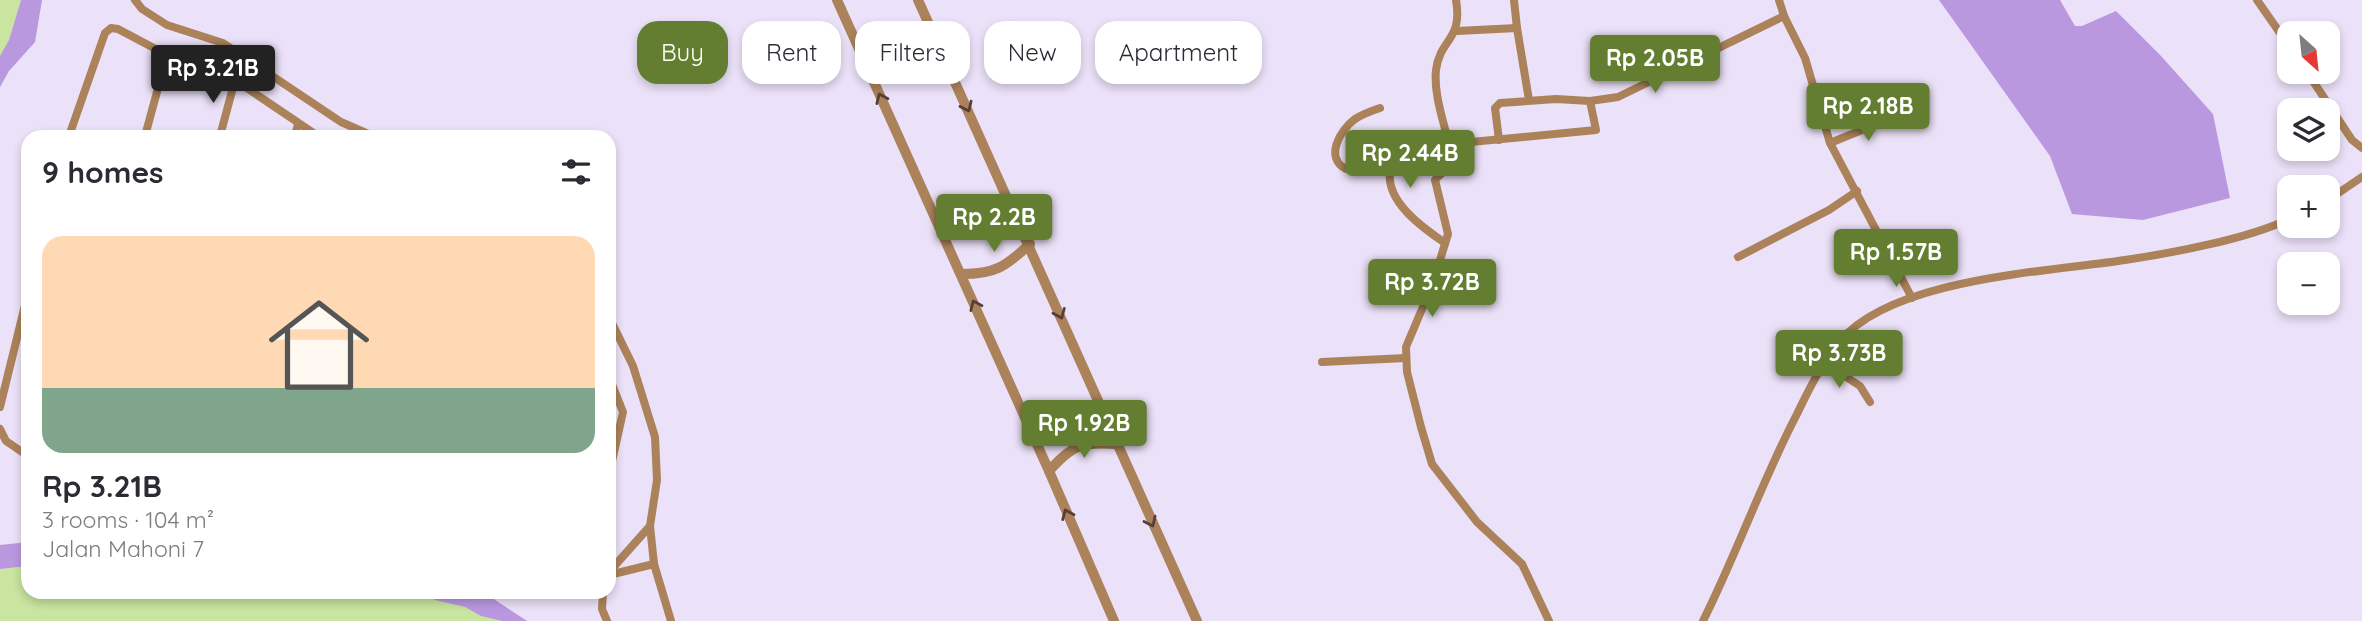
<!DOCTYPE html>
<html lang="en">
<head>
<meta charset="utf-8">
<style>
	:root { --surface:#fff; --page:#f7f7f7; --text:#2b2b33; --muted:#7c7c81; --line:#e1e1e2; --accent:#637e31 }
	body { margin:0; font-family:Quicksand,sans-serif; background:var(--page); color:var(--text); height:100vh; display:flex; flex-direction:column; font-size:26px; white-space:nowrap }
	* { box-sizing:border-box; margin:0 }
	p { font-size:23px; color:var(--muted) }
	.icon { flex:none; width:38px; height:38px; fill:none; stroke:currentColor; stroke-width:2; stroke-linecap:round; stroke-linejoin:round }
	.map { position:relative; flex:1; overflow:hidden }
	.panel { position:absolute; left:21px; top:130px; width:595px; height:469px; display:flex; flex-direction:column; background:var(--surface); border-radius:21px; box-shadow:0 4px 10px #0003 }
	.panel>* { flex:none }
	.guide { position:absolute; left:637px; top:21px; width:665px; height:63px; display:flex; gap:14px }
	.needle { width:46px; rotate:153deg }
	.tools { position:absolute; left:2277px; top:21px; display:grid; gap:14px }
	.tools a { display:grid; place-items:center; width:63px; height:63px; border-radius:14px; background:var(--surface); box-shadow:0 4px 10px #0003; font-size:35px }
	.price { position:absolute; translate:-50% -60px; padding:0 16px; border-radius:7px; background:var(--accent); color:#fff; font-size:23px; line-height:46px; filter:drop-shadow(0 2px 4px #0008) }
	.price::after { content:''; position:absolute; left:50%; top:42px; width:21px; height:16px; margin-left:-10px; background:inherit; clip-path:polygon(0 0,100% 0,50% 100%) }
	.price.active { background:#222; color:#fff }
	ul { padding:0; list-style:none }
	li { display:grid; align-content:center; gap:14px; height:371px; padding:0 21px }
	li+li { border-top:2px solid var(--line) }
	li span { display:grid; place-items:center; height:217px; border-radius:21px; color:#555 }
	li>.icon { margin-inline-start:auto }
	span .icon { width:126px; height:126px; fill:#fffc; stroke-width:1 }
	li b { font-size:30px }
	h2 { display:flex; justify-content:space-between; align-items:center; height:84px; padding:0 21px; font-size:30px }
	.tag { padding:0 24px; border-radius:21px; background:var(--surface); box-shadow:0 4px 10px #0003; font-size:24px; line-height:63px }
	.tag.active { background:var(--accent); color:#fff }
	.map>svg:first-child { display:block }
</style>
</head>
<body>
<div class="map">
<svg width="2362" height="621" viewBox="0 0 2362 621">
	<rect width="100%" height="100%" fill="#ebe1f8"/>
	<g fill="#c9e59f">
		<polygon points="0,0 21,0 9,40 0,56"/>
		<path d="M28,566V592H424C438,603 450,601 465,607C478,612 489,617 502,621H0V569Z"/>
	</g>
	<g fill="#ba98e0">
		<polygon points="21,0 42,0 35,42 9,71 0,87 0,56 9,40"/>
		<polygon points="1939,0 2060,0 2075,26 2082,26 2116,11 2161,56 2213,114 2230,198 2143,220 2072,214 2050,156"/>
		<polygon points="28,542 28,566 0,569 0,545"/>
		<polygon points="424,592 483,592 527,621 502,621 481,616 465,607 435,600"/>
	</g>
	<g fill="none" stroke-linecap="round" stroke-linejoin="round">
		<g stroke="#ab8259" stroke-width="8">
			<polyline points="135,0 142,9 167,25 223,43 341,122 373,136"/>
			<path d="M1456,0C1463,41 1440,38 1436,70C1434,89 1440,110 1445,129C1448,138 1455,151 1452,160C1450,169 1440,173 1435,180L1448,234L1433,283L1406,347L1407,372L1421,427L1432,464L1477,522L1522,564L1549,621"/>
			<polyline points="1514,0 1517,28"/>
			<polyline points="1779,0 1784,16 1805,58 1830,143 1912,298"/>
			<polyline points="2257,0 2289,46"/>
			<polyline points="1457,31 1517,28 1529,100"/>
			<polyline points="2307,72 2352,140 2362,148"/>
			<path d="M1380,108C1371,111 1363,114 1355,119C1340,130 1324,158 1346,169L1394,159"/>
			<path d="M1398,135C1400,150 1392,158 1390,172C1386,202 1423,228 1445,243"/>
			<polyline points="69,136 105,33 111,28 118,29 167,55 235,80 318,136"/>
			<polyline points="145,136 167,55"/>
			<polyline points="220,136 235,80"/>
			<polyline points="295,136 298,124"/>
			<polyline points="1499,140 1495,108 1500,103 1556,99 1590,101 1618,97 1784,16"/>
			<polyline points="1830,143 1894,117"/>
			<polyline points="1450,144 1596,130 1590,101"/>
			<polyline points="2328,200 2362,177"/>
			<polyline points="1738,257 1829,210 1857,191"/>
			<polyline points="609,317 633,366 655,437 657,480 650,526 654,564 671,621"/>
			<polyline points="1322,362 1406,358"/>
			<polyline points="1825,363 1860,386 1870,402"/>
			<polyline points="609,377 623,412 609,475"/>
			<polyline points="0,407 28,293"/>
			<polyline points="0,429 6,441 28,456"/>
			<polyline points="609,572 650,526"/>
			<polyline points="609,575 654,564"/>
			<polyline points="603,592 602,609 607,621"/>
			<path d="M1703,621C1737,553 1762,481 1797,414C1809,389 1822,363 1840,341C1893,278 2047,272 2125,260C2172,253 2247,239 2289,219"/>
		</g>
		<g stroke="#ab8259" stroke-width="10">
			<polyline points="837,0 1049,471 1114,621"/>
			<polyline points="918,0 1197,621"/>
			<path d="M962,274C995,274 1005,267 1030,244"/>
			<path d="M1049,471C1072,445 1081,442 1115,444"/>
		</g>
	</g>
	<defs><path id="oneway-chevron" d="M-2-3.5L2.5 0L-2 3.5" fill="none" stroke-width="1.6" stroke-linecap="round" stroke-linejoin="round" transform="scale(1.75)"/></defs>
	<g stroke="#573f38">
		<use href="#oneway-chevron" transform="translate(881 98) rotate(-114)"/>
		<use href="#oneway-chevron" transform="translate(967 107) rotate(65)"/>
		<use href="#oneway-chevron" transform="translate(975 305) rotate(-114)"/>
		<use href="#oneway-chevron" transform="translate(1060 314) rotate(67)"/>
		<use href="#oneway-chevron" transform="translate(1067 514) rotate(-113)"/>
		<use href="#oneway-chevron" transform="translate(1151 522) rotate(65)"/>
	</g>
</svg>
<div class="tools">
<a><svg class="needle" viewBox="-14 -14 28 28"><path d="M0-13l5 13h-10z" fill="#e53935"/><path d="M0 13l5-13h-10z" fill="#7c7c81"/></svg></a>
<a><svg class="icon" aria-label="layers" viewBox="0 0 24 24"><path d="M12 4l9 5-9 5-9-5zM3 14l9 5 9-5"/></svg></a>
<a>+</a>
<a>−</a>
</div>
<b class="price" style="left:1655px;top:95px">Rp 2.05B</b>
<b class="price active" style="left:213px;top:105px">Rp 3.21B</b>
<b class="price" style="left:1868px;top:143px">Rp 2.18B</b>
<b class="price" style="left:1410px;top:190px">Rp 2.44B</b>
<b class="price" style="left:994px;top:254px">Rp 2.2B</b>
<b class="price" style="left:1896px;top:289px">Rp 1.57B</b>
<b class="price" style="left:1432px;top:319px">Rp 3.72B</b>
<b class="price" style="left:1839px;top:390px">Rp 3.73B</b>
<b class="price" style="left:1084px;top:460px">Rp 1.92B</b>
<div class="guide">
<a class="tag active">Buy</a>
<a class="tag">Rent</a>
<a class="tag">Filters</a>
<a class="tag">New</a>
<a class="tag">Apartment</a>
</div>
<section class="panel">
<h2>9 homes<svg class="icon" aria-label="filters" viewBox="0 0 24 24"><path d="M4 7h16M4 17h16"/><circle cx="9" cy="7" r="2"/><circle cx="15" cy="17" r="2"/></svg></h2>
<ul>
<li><span style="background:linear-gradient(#ffd9b3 70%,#7fa58c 0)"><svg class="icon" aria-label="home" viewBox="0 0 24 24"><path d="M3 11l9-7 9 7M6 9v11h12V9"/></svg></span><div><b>Rp 3.21B</b><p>3 rooms · 104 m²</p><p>Jalan Mahoni 7</p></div></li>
</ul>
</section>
</div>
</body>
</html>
